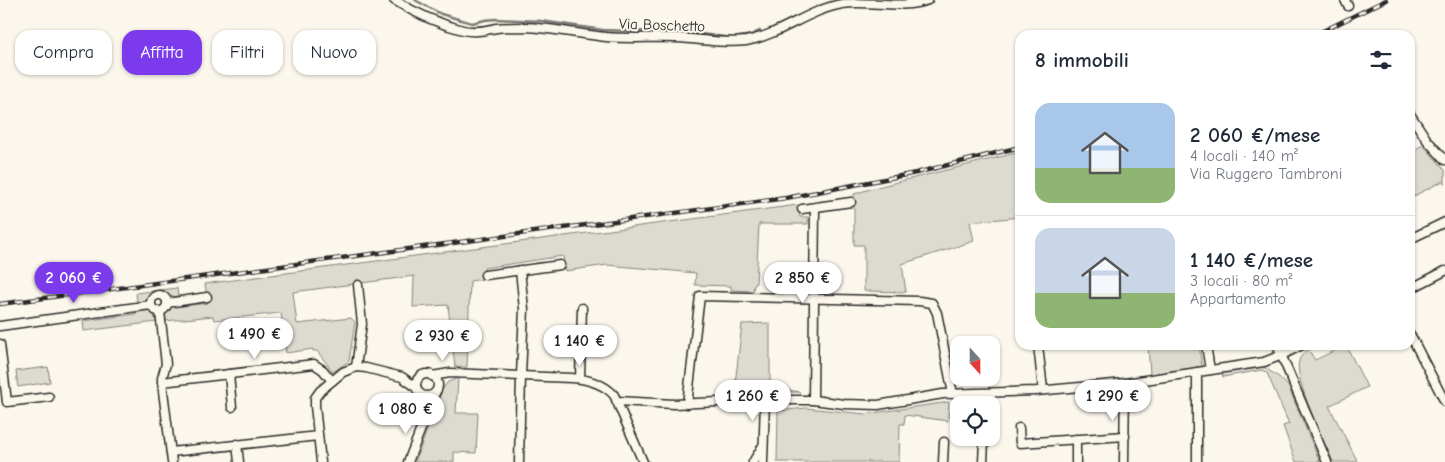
<!DOCTYPE html>
<html lang="it">
<head>
<meta charset="utf-8">
<style>
	:root { --surface:#fff; --page:#f6f6f7; --text:#1f2937; --muted:#747a83; --line:#e0e1e3; --accent:#7c3aed }
	body { margin:0; font-family:"Comic Neue",sans-serif; background:var(--page); color:var(--text); height:100vh; display:flex; flex-direction:column; font-size:19px; white-space:nowrap }
	* { box-sizing:border-box; margin:0 }
	p { font-size:16px; color:var(--muted) }
	.icon { flex:none; width:28px; height:28px; fill:none; stroke:currentColor; stroke-width:2; stroke-linecap:round; stroke-linejoin:round }
	.map { position:relative; flex:1; overflow:hidden }
	.side { position:absolute; left:1015px; top:30px; width:400px; height:320px; display:flex; flex-direction:column; background:var(--surface); border-radius:15px; box-shadow:0 1px 4px #0004 }
	.side>* { flex:none }
	.banner { position:absolute; left:15px; top:30px; width:475px; height:45px; display:flex; gap:10px }
	.needle { width:32px; rotate:159deg }
	.buttons { position:absolute; left:950px; top:336px; display:grid; gap:10px }
	.buttons a { display:grid; place-items:center; width:50px; height:50px; border-radius:10px; background:var(--surface); box-shadow:0 1px 4px #0004; font-size:25px }
	.price { position:absolute; translate:-50% -42px; padding:0 11px; border-radius:18px; background:#fff; color:#222; font-size:16px; line-height:32px; filter:drop-shadow(0 1px 2px #0008) }
	.price::after { content:''; position:absolute; left:50%; top:30px; width:15px; height:11px; margin-left:-8px; background:inherit; clip-path:polygon(0 0,100% 0,50% 100%) }
	.price.active { background:var(--accent); color:#fff }
	ul { padding:0; list-style:none }
	li { display:flex; align-items:center; gap:15px; height:125px; padding:0 20px }
	li+li { border-top:1px solid var(--line) }
	li span { display:grid; place-items:center; flex:none; width:140px; height:100px; border-radius:15px; color:#555 }
	li>.icon { margin-inline-start:auto }
	span .icon { width:60px; height:60px; fill:#fffc; stroke-width:1 }
	li b { font-size:21px }
	h2 { display:flex; justify-content:space-between; align-items:center; height:60px; padding:0 20px; font-size:21px }
	.pill { padding:0 18px; border-radius:15px; background:var(--surface); box-shadow:0 1px 4px #0004; font-size:18px; line-height:45px }
	.pill.active { background:var(--accent); color:#fff }
	.map>svg:first-child { display:block }
</style>
</head>
<body>
<div class="map">
<svg width="1445" height="462" viewBox="0 0 1445 462">
	<rect width="100%" height="100%" fill="#fbf7ec"/>
	<filter id="ink" filterUnits="userSpaceOnUse"><feTurbulence type="fractalNoise" baseFrequency=".02" numOctaves="2"/><feDisplacementMap in="SourceGraphic" scale="10" xChannelSelector="R" yChannelSelector="G"/><feConvolveMatrix kernelMatrix="1 2 1 2 8 2 1 2 1" color-interpolation-filters="sRGB"/></filter>
	<g filter="url(#ink)">
		<g fill="#dddad0" stroke="#84827e">
			<polygon points="1423,145 1445,170 1445,184 1443,181 1410,198 1410,152"/>
			<polygon points="1020,152 1020,217 970,222 974,241 902,264 906,292 864,291 864,245 854,245 854,194 873,188"/>
			<path d="M798,205L800,217H808V224H759L756,284L754,285L753,291L731,290V286L695,285L696,273L607,265L565,271L563,256L484,268L485,279L470,281L467,367H455L448,305L413,307L414,276L293,292L297,324L351,318L355,322L349,361L333,372L317,351H313V349L286,353L281,313L214,320L213,316L165,321C165,313 166,309 172,304L182,306L208,303L205,284L211,283Z"/>
			<polygon points="177,288 178,297 171,297 158,293 154,294 145,301 137,302 136,293"/>
			<polygon points="146,308 152,312 157,322 84,331 83,321 135,314 138,311"/>
			<polygon points="770,323 770,387 800,392 734,393 742,324"/>
			<polygon points="1148,345 1199,345 1202,367 1150,374"/>
			<path d="M1346,345L1367,387L1329,406L1358,462H1333C1325,443 1293,379 1299,361C1300,356 1305,352 1308,349L1315,360Z"/>
			<polygon points="48,367 50,382 18,387 16,371"/>
			<polygon points="1264,367 1280,378 1288,386 1320,462 1296,462 1283,426 1289,424 1267,373 1262,370 1223,377 1222,373"/>
			<polygon points="458,378 456,413 478,413 476,453 454,452 454,462 415,462 443,388 448,382"/>
			<polygon points="949,402 948,421 905,415 904,424 900,424 899,462 777,462 778,411 806,408 866,414"/>
		</g>
		<g fill="none" stroke-linecap="round" stroke-linejoin="round">
			<polyline stroke="#7b7a75" stroke-width="2.5" points="415,0 441,14 472,23 485,20 495,19 541,21 603,30 693,33 733,38 751,35 760,31"/>
			<defs>
				<g id="street">
					<path d="M394,0C415,13 439,24 463,30C475,33 486,30 497,28C506,27 515,27 524,27C551,28 579,34 606,37C630,39 654,37 678,38C701,39 724,44 746,41C780,35 808,10 842,4C871,0 900,10 928,0"/>
					<polyline points="1345,0 1348,6"/>
					<polyline points="1410,114 1427,140 1445,160"/>
					<polyline points="802,209 851,202"/>
					<polyline points="1410,239 1445,222"/>
					<polyline points="485,275 560,265"/>
					<polyline points="1410,289 1445,271"/>
					<circle cx="159" cy="303" r="8"/>
					<polyline points="167,303 207,297"/>
					<polyline points="160,312 166,364 162,378 163,391 172,462"/>
					<polyline points="0,326 151,305"/>
					<polyline points="1410,334 1445,402"/>
					<polyline points="0,344 7,402 49,397"/>
					<polyline points="1038,345 1043,390"/>
					<polyline points="1206,345 1210,370"/>
					<polyline points="1277,345 1327,462"/>
					<polyline points="356,367 362,324 358,285"/>
					<polyline points="1197,372 1197,462"/>
					<polyline points="229,374 232,407"/>
					<circle cx="427" cy="385" r="11"/>
					<path d="M432,376L450,373L571,378C587,379 603,383 614,395L643,462"/>
					<polyline points="580,378 582,308"/>
					<polyline points="162,382 314,364 323,370 332,381"/>
					<polyline points="813,400 815,208"/>
					<polyline points="617,401 674,404 765,400 813,400 844,404 878,405 943,394 1036,391 1125,383 1264,362 1282,355 1302,345"/>
					<polyline points="687,404 700,296 919,301 932,303 937,313 953,394"/>
					<polyline points="1019,428 1020,443 1125,436"/>
					<polyline points="237,444 239,462"/>
					<polyline points="171,452 318,436"/>
					<polyline points="321,462 315,406 315,398 320,391 343,372 356,367 366,368 402,377 416,387"/>
					<polyline points="408,462 435,393"/>
					<polyline points="519,462 521,376 524,309 520,270"/>
					<polyline points="753,462 762,447"/>
					<polyline points="763,462 765,400"/>
					<polyline points="943,462 944,442"/>
					<polyline points="983,462 984,440"/>
					<polyline points="1076,462 1076,439"/>
					<polyline points="1124,462 1125,383"/>
				</g>
			</defs>
			<use href="#street" stroke="#2b2b2b" stroke-width="11"/>
			<use href="#street" stroke="#fbf7ec" stroke-width="8"/>
			<defs>
				<g id="rail">
					<polyline points="1315,35 1386,0"/>
					<polyline points="0,304 786,198 916,173 1020,147"/>
				</g>
			</defs>
			<use href="#rail" stroke="#2b2b2b" stroke-width="4.5"/>
			<use href="#rail" stroke="#fbf7ec" stroke-width="2.5" stroke-dasharray="8" stroke-linecap="butt"/>
		</g>
	</g>
	<g text-anchor="middle" dominant-baseline="central" stroke-width="4" stroke-linejoin="round" paint-order="stroke">
		<g font-size="15" fill="#2b2b2b" stroke="#fbf7ec">
			<text transform="translate(662 25) rotate(2)">Via Boschetto</text>
		</g>
	</g>
</svg>
<div class="buttons">
<a><svg class="needle" viewBox="-14 -14 28 28"><path d="M0-13l5 13h-10z" fill="#e53935"/><path d="M0 13l5-13h-10z" fill="#747a83"/></svg></a>
<a><svg class="icon" aria-label="locate" viewBox="0 0 24 24"><circle cx="12" cy="12" r="6"/><path d="M12 2v4M12 18v4M2 12h4M18 12h4"/></svg></a>
</div>
<b class="price active" style="left:74px;top:304px">2 060 €</b>
<b class="price" style="left:803px;top:304px">2 850 €</b>
<b class="price" style="left:255px;top:360px">1 490 €</b>
<b class="price" style="left:443px;top:362px">2 930 €</b>
<b class="price" style="left:580px;top:367px">1 140 €</b>
<b class="price" style="left:753px;top:422px">1 260 €</b>
<b class="price" style="left:1113px;top:422px">1 290 €</b>
<b class="price" style="left:406px;top:435px">1 080 €</b>
<div class="banner">
<a class="pill">Compra</a>
<a class="pill active">Affitta</a>
<a class="pill">Filtri</a>
<a class="pill">Nuovo</a>
</div>
<section class="side">
<h2>8 immobili<svg class="icon" aria-label="filters" viewBox="0 0 24 24"><path d="M4 7h16M4 17h16"/><circle cx="9" cy="7" r="2"/><circle cx="15" cy="17" r="2"/></svg></h2>
<ul>
<li><span style="background:linear-gradient(#a9c7e8 65%,#8fb573 0)"><svg class="icon" aria-label="home" viewBox="0 0 24 24"><path d="M3 11l9-7 9 7M6 9v11h12V9"/></svg></span><div><b>2 060 €/mese</b><p>4 locali · 140 m²</p><p>Via Ruggero Tambroni</p></div></li>
<li><span style="background:linear-gradient(#c9d6e8 65%,#8fb573 0)"><svg class="icon" aria-label="home" viewBox="0 0 24 24"><path d="M3 11l9-7 9 7M6 9v11h12V9"/></svg></span><div><b>1 140 €/mese</b><p>3 locali · 80 m²</p><p>Appartamento</p></div></li>
</ul>
</section>
</div>
</body>
</html>
